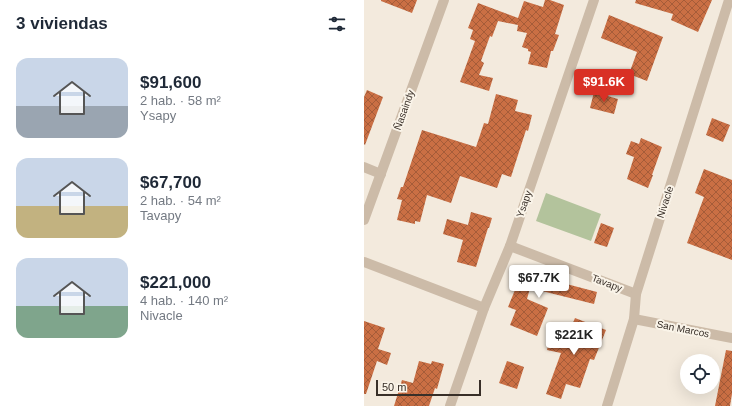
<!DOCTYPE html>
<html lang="es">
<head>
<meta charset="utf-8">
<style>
	:root { --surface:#fff; --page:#f6f6f7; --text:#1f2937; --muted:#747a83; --accent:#d93025 }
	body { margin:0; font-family:Helvetica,sans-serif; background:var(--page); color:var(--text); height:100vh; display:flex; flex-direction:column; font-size:15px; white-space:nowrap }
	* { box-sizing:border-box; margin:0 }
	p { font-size:13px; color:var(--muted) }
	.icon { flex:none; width:22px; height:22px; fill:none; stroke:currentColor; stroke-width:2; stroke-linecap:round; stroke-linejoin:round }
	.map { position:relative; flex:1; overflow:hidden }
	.panel { display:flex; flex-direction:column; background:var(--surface); width:364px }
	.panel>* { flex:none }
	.buttons { position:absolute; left:316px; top:354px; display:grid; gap:8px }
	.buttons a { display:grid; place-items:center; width:40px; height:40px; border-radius:50%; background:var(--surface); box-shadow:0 4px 16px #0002; font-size:20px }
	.scale { position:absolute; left:12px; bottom:10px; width:105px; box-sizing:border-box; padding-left:4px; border:2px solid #382f28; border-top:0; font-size:11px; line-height:14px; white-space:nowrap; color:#382f28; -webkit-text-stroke:3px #faf4e9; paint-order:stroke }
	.price { position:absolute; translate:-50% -34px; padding:0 9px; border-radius:4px; background:#fff; color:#222; font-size:13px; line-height:26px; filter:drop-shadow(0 1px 2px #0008) }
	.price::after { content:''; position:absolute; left:50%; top:24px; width:12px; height:9px; margin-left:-6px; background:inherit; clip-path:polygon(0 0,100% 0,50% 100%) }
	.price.current { background:var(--accent); color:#fff }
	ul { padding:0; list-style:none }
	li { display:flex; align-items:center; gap:12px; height:100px; padding:0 16px }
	li span { display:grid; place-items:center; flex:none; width:112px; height:80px; border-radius:12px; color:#555 }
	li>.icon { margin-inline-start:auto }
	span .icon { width:48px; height:48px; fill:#fffc; stroke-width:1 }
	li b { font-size:17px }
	h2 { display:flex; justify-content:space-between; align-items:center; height:48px; padding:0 16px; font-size:17px }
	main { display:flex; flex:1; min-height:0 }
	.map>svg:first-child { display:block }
</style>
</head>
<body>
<main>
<section class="panel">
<h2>3 viviendas<svg class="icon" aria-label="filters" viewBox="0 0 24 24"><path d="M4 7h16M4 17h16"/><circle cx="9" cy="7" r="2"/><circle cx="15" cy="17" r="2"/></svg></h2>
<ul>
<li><span style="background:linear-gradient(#c9d6e8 60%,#9aa5b1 0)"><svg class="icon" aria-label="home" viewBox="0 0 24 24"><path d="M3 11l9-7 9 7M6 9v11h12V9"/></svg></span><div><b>$91,600</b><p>2 hab. · 58 m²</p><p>Ysapy</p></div></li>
<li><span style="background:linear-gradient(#c9d6e8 60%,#c2b280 0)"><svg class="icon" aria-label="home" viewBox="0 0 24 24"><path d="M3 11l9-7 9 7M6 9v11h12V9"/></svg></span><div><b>$67,700</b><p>2 hab. · 54 m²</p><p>Tavapy</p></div></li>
<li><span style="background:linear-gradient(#c9d6e8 60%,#7fa58c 0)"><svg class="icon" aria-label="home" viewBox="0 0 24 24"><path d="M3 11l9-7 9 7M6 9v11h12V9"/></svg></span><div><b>$221,000</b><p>4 hab. · 140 m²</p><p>Nivacle</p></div></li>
</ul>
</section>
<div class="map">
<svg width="368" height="406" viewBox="0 0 368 406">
	<defs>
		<pattern id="building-cross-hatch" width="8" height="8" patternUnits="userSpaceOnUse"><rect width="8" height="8" fill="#ca6f44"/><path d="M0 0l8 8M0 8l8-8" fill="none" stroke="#a55c39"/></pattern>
	</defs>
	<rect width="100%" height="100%" fill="#f3eadd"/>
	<polygon fill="#b3c39c" points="182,193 237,214 227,241 172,221"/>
	<g fill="url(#building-cross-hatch)">
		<polygon points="17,0 53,0 48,13 17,1"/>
		<polygon points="181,0 186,0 200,5 191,34 195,35 189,51 187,51 183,68 164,64 167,52 164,51 164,49 158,47 163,33 153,31 154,25 134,21 128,37 126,36 117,61 120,63 115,75 129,78 125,91 96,82 111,41 106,39 109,30 104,28 114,3 154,18 160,1 179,7"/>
		<polygon points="272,0 348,0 334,32 307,20 309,14 271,3"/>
		<polygon points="245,15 299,37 283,81 265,74 273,52 237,38"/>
		<polygon points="3,90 19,97 1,145 0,144 0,97"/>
		<polygon points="230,92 254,99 250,114 226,108"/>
		<polygon points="132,94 154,100 151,111 168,115 164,131 162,130 147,177 138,174 133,188 96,176 87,203 63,195 56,222 51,221 51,224 33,220 38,200 33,199 37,187 39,187 58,130 112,147 120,123 124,124"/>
		<polygon points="348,118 366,125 359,142 342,135"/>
		<polygon points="277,138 298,147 288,175 289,175 284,188 263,179 270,157 262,154 267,141 275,144"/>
		<polygon points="340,169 368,180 368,260 323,243 340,197 331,193"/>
		<polygon points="107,212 128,218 125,228 124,228 112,267 93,262 99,240 79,234 83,219 104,225"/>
		<polygon points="237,223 250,228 243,247 230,243"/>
		<polygon points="152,268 177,275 176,277 233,292 230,304 166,288 163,299 184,308 173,336 146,325 152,310 144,307 151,290 147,289"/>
		<polygon points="211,318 242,330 230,360 226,359 216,388 202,384 197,399 182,394 197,353 183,350 186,336 202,339"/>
		<polygon points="0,321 21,328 14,349 27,353 23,365 13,361 2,394 0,394"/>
		<polygon points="362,350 368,351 368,394 366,406 351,406"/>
		<polygon points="55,361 67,364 68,361 80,364 73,389 71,388 65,406 30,406 38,380 49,383"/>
		<polygon points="143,361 160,367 153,389 135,383"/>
	</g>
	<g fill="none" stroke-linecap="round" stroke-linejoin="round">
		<g stroke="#ccbba8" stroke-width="10">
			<polyline points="0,167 17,174"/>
			<polyline points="0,220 80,0"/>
			<polyline points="146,246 272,294"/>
			<polyline points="0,262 120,308"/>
			<polyline points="270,319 368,338"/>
			<polyline points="86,406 120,308 146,246 230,0"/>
			<polyline points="243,406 270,319 272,294 365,0"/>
		</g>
	</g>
	<g text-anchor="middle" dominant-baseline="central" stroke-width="4" stroke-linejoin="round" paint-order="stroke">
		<g font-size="10" fill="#382f28" stroke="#faf4e9">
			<text transform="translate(40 110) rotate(-70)">Ñasaindy</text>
			<text transform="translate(301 202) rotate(-72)">Nivacle</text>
			<text transform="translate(160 204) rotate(-71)">Ysapy</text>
			<text transform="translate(243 283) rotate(21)">Tavapy</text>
			<text transform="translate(319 329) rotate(11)">San Marcos</text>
		</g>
	</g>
</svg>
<div class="buttons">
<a><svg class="icon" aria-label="locate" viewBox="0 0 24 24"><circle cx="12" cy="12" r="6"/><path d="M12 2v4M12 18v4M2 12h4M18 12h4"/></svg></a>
</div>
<div class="scale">50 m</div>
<b class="price current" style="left:240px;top:103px">$91.6K</b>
<b class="price" style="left:175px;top:299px">$67.7K</b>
<b class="price" style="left:210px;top:356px">$221K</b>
</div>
</main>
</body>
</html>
